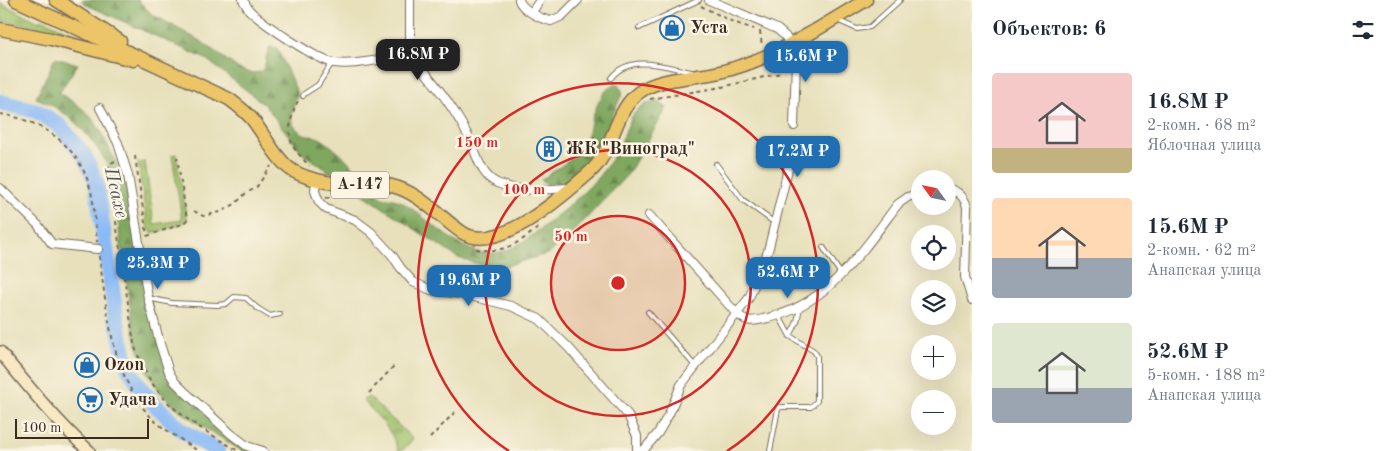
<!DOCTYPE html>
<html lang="ru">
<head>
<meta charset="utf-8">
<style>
	:root { --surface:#fff; --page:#f6f6f7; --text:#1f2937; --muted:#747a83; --accent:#1f6fb2 }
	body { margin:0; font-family:"Old Standard TT",serif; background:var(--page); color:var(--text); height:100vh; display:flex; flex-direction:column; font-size:19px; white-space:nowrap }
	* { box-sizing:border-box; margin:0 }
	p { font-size:16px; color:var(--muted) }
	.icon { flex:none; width:28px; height:28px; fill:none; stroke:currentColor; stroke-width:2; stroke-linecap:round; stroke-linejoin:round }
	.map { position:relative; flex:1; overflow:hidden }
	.panel { display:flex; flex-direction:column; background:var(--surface); width:425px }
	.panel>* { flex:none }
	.needle { width:32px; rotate:303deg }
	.tools { position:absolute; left:911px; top:170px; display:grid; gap:10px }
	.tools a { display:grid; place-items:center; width:45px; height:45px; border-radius:50%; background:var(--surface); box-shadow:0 5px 20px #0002; font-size:25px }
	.scale { position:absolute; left:15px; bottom:12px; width:134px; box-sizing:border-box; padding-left:5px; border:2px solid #3b2a1e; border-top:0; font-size:14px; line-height:18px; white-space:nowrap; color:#3b2a1e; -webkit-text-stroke:4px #fcf5e5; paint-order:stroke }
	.price { position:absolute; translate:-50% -42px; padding:0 11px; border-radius:10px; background:var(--accent); color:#fff; font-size:16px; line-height:32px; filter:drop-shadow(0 1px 2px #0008) }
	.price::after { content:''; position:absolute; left:50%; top:30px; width:15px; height:11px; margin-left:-8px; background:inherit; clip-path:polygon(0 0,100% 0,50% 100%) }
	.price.on { background:#222; color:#fff }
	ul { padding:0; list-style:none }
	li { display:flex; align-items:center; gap:15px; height:125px; padding:0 20px }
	li span { display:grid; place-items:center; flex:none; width:140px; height:100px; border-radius:5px; color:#555 }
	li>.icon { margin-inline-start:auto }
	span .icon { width:60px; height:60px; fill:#fffc; stroke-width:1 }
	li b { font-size:21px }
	h2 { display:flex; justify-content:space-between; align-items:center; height:60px; padding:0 20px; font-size:21px }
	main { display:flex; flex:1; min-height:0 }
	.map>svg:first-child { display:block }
</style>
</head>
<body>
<main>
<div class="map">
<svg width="972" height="451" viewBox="0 0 972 451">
	<defs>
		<pattern id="grass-tufts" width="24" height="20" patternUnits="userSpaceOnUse" patternTransform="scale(1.25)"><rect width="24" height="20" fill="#9fc16b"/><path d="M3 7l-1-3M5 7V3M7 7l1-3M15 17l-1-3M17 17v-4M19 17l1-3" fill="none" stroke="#839d57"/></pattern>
		<pattern id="forest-firs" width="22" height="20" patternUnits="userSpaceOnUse" patternTransform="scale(1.25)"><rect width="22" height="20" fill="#7fa75f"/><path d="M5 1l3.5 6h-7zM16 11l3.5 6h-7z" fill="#69884e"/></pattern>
	</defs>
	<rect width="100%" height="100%" fill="#fcf5e5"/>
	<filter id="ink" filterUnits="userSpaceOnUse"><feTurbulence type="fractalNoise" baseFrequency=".02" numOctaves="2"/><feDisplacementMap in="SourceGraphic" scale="10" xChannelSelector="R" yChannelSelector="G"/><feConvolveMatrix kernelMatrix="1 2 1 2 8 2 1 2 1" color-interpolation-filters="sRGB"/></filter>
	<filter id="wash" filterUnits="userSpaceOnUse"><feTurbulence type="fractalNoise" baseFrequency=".0096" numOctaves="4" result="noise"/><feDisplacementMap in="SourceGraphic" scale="20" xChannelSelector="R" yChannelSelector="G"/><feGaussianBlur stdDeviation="1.12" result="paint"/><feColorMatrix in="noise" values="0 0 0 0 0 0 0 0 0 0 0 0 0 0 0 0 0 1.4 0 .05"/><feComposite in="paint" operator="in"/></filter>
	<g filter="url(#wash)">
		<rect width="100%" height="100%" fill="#e7e0bb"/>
		<g fill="url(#grass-tufts)" stroke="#6d7644">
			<polygon points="0,3 39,22 41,19 85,38 89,42 83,41 33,26 2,21 3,18 0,18"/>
			<polygon points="176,154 187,219 184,223 153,233 148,229 138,163 145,162 154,224 182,220 172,155"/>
			<path d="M369,397L413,439L402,451H398C393,430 377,416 363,400Z"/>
		</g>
		<g fill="url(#forest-firs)" stroke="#5d683e">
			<path d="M81,0H138L152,14L202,42L239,69L250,73L261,72C268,62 264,57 270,47L277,48L298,94C291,112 285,125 306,135C311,137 317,136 321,139C327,142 333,148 339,153C349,161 357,170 365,179C369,184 373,190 377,194C384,199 395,198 402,202C429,218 462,258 496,253C519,249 536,232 554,218C579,198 605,175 619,146C630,125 630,104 658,101L667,108L628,174L581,224L550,253L496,269L458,258L303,154L264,104L206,59L85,4Z"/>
			<path d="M55,58L78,64L59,93C77,104 89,111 100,130C107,141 113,162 124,170L166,373L248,449V451H242C184,414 146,400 133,326L110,169C93,138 69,110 36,98Z"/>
			<path d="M617,84L623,92L599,145L578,174L570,182L547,184L541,180L584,150C588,133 597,87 617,84Z"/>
		</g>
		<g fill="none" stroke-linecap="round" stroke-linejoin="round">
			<polyline stroke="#8bbaf6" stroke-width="16" points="0,102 37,111 60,126 84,155 96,182 117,323 127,365 138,384 152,402 182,430 217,451"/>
		</g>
	</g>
	<g filter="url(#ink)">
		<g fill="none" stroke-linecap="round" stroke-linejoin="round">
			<defs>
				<g id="lane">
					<polyline points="837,20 857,29 870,27 900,0"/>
					<polyline points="639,28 699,0"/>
					<path d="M611,78C630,53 666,67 692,72"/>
					<polyline points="303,96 304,94 318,85 332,63"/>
					<polyline points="716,164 743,200 775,223"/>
					<polyline points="823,247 841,274"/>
					<polyline points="148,298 172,303 217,305 226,304 234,297 246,298 257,308 270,316 280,314"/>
					<polyline points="648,312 695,366"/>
					<polyline points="790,336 797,322 800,307"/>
					<polyline points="770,451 778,409 781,407 811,407 817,401 817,356 814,351 790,336 779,316"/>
				</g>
				<g id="street">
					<path d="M243,0C245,3 247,7 249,10C261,22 318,61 334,63C358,66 386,58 410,53C433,82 458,111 472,145C478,159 482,176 497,183C520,193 545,189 569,188"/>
					<path d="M519,0C522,10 541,19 551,21L562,16L578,0"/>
					<polyline points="709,0 777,29 785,36 791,45 796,59 794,126"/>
					<polyline points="532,12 540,0"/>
					<polyline points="410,53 410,0"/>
					<polyline points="100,108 118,143 128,175 148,298 160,344 169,372 175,382 184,391 230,433 247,446 263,451"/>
					<polyline points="316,180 315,191 319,202 326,209 355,220 371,232 392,255 400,267 413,282 431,290 466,295 511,306 539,319 568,347 628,415 637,436 637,451"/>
					<polyline points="0,188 38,225 52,244 98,249"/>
					<path d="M948,189C958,191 964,196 967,207L965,277L972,300"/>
					<path d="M649,215L736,313C749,324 752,321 768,318C828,305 863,250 898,204L908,197L920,193"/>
					<polyline points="643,451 658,433 669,414 681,385 749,298 768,251 791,157"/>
				</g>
				<path id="secondary" d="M0,352C28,386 56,421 89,451"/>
				<g id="primary">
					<path d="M16,0L229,99C237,105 245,111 252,119C264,134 277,161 293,171C315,183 341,185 365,185C374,185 384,184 392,186C421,193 440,218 463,233C498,255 565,194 590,172C616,149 613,107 644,89C665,77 697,78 720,72C774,59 819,28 866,0"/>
					<polyline points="56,0 120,41"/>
					<polyline points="0,29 51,39 133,60"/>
				</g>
			</defs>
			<use href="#lane" stroke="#776a55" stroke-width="6"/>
			<use href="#street" stroke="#776a55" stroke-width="10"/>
			<use href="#secondary" stroke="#776a55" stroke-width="14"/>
			<use href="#primary" stroke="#776a55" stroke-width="15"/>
			<g stroke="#776a55" stroke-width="2" stroke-dasharray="4 4" stroke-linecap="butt">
				<polyline points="701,6 733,22 754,29"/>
				<polyline points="760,31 762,46"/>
				<polyline points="650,99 722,87 781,73"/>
				<path d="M298,101C292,111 287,131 292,144C295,151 304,159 309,166"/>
				<path d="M0,114C42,120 79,146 90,188C95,205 95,224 97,242"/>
				<polyline points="792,150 793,135"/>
				<polyline points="135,156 147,236"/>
				<path d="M115,161L111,163L108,168L134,344C153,404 188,420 238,451"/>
				<polyline points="326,198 336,195"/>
				<polyline points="194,211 203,216 220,212 235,204 246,193 256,188 271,166"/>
				<polyline points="147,236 182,224 187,220 177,157"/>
				<path d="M476,249C503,254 518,244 539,227"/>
				<path d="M99,256C108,314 111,381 157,423C170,433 185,442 198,451"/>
				<polyline points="369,393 394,366"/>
				<polyline points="430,438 455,412"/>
			</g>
			<use href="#lane" stroke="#fff" stroke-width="4"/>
			<use href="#street" stroke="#fff" stroke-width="8"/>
			<use href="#secondary" stroke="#f8e8c3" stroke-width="11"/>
			<use href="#primary" stroke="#edc569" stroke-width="12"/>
		</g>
	</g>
	<circle cx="618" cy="283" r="67" fill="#d62828" fill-opacity=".12"/>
	<g fill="none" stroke="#d62828" stroke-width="2.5">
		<circle cx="618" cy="283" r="67"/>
		<circle cx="618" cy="283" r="133"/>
		<path d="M509 451A200 200 0 1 1 727 451"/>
	</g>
	<defs>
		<symbol id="shop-ring" viewBox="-11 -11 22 22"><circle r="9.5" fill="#fcf5e5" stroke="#1f6fb2" stroke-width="1.5"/><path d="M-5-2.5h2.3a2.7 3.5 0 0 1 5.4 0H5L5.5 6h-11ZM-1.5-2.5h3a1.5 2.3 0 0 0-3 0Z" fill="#1f6fb2"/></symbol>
		<symbol id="building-ring" viewBox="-11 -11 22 22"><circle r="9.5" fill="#fcf5e5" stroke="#1f6fb2" stroke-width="1.5"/><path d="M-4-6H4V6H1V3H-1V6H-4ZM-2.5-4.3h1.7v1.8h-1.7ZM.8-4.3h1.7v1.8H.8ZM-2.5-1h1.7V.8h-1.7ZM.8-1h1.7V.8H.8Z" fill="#1f6fb2"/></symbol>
		<symbol id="supermarket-ring" viewBox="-11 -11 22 22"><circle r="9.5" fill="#fcf5e5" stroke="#1f6fb2" stroke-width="1.5"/><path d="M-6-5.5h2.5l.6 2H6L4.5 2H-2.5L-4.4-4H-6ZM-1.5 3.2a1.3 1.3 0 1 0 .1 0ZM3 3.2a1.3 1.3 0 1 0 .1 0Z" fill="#1f6fb2"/></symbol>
	</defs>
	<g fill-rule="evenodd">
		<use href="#shop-ring" x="658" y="14" width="28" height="28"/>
		<use href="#building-ring" x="535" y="135" width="28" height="28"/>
		<use href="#shop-ring" x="73" y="351" width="28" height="28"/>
		<use href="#supermarket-ring" x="76" y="386" width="28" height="28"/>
	</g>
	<g text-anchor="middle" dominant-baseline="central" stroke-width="5" stroke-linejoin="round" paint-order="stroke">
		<rect fill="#fcf5e5" stroke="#75675a" stroke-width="1" x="331" y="171.5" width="58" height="27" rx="4"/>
		<g font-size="16" font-weight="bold" fill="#3b2a1e">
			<text x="360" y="185">А-147</text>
		</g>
		<g font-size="18" font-weight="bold" fill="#3b2a1e" stroke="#fcf5e5" text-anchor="start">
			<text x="690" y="28">Уста</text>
			<text x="566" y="149">ЖК "Виноград"</text>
			<text x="104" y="365">Ozon</text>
			<text x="108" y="400">Удача</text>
		</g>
		<g font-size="19" font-style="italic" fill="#53555f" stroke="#fcf5e5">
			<text transform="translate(115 193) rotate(77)">Псахе</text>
		</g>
	</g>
	<circle cx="618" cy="283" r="8" fill="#d62828" stroke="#fcf5e5" stroke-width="2.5"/>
	<g font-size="15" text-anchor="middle" font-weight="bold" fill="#d62828" stroke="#fcf5e5" stroke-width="5" stroke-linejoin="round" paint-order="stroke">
		<text x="477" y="147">150 m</text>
		<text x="524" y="194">100 m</text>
		<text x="571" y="241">50 m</text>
	</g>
</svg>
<div class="tools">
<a><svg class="needle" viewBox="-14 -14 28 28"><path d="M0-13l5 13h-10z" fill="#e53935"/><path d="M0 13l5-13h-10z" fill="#747a83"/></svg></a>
<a><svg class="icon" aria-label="locate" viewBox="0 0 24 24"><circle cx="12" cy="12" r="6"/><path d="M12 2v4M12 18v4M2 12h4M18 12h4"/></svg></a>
<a><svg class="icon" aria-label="layers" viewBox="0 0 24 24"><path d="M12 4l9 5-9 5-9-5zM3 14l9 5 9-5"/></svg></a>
<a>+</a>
<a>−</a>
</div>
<div class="scale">100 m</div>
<b class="price on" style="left:418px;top:81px">16.8M ₽</b>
<b class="price" style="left:806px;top:83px">15.6M ₽</b>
<b class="price" style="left:798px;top:178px">17.2M ₽</b>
<b class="price" style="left:158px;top:290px">25.3M ₽</b>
<b class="price" style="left:788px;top:299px">52.6M ₽</b>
<b class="price" style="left:469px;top:307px">19.6M ₽</b>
</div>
<section class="panel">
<h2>Объектов: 6<svg class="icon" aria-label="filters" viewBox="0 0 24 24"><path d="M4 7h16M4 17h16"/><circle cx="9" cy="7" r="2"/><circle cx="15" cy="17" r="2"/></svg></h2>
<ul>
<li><span style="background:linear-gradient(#f6c9c9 75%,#c2b280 0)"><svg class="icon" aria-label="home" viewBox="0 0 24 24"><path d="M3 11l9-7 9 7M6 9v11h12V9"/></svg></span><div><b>16.8M ₽</b><p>2-комн. · 68 m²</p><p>Яблочная улица</p></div></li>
<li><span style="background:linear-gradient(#ffd9b3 60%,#9aa5b1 0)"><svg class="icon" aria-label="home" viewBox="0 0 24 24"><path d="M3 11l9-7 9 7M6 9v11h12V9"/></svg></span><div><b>15.6M ₽</b><p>2-комн. · 62 m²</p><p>Анапская улица</p></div></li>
<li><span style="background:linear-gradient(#dfe7d0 65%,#9aa5b1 0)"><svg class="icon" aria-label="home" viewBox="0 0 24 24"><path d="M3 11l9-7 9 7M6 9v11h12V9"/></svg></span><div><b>52.6M ₽</b><p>5-комн. · 188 m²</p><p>Анапская улица</p></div></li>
</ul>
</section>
</main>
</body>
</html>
